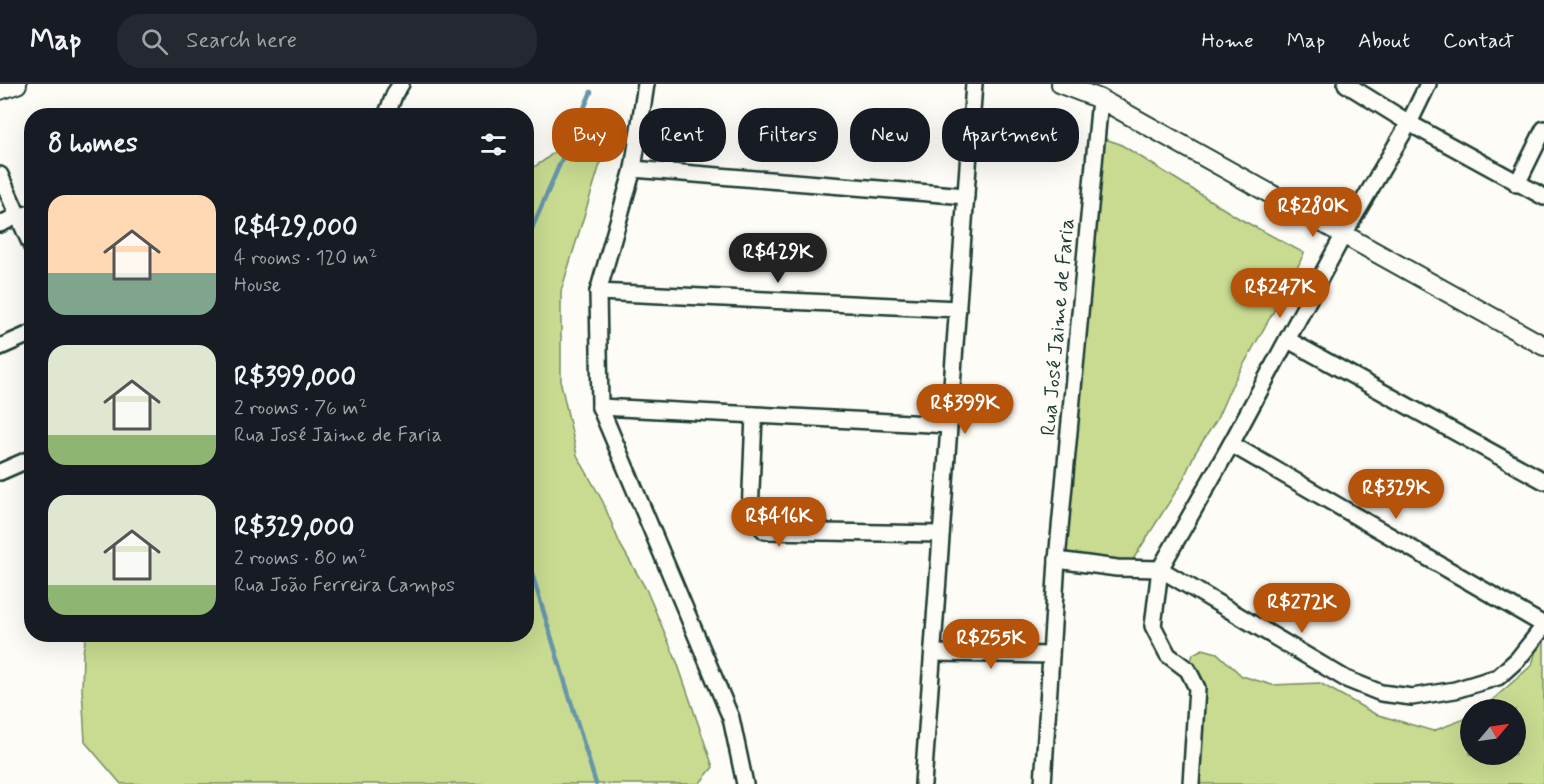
<!DOCTYPE html>
<html lang="en">
<head>
<meta charset="utf-8">
<style>
	:root { --surface:#171b24; --page:#242831; --text:#f1f3f6; --muted:#9ea1a6; --line:#363941; --accent:#b45309 }
	body { margin:0; font-family:Mynerve,sans-serif; background:var(--page); color:var(--text); height:100vh; display:flex; flex-direction:column; font-size:22px; white-space:nowrap }
	* { box-sizing:border-box; margin:0 }
	p { font-size:20px; color:var(--muted) }
	.icon { flex:none; width:33px; height:33px; fill:none; stroke:currentColor; stroke-width:2; stroke-linecap:round; stroke-linejoin:round }
	.map { position:relative; flex:1; overflow:hidden }
	.panel { position:absolute; left:24px; top:24px; width:510px; height:534px; display:flex; flex-direction:column; background:var(--surface); border-radius:24px; box-shadow:0 6px 24px #0002 }
	.panel>* { flex:none }
	.hud { position:absolute; left:552px; top:24px; width:570px; height:54px; display:flex; gap:12px }
	.needle { width:39px; rotate:61deg }
	.buttons { position:absolute; left:1460px; top:615px; display:grid; gap:12px }
	.buttons a { display:grid; place-items:center; width:66px; height:66px; border-radius:50%; background:var(--surface); box-shadow:0 6px 24px #0002; font-size:30px }
	.price { position:absolute; translate:-50% -51px; padding:0 14px; border-radius:21px; background:var(--accent); color:#fff; font-size:20px; line-height:39px; filter:drop-shadow(0 2px 3px #0008) }
	.price::after { content:''; position:absolute; left:50%; top:36px; width:18px; height:14px; margin-left:-9px; background:inherit; clip-path:polygon(0 0,100% 0,50% 100%) }
	.price.on { background:#222; color:#fff }
	ul { padding:0; list-style:none }
	li { display:flex; align-items:center; gap:18px; height:150px; padding:0 24px }
	li span { display:grid; place-items:center; flex:none; width:168px; height:120px; border-radius:18px; color:#555 }
	li>.icon { margin-inline-start:auto }
	span .icon { width:72px; height:72px; fill:#fffc; stroke-width:1 }
	li b { font-size:26px }
	h2 { display:flex; justify-content:space-between; align-items:center; height:72px; padding:0 24px; font-size:26px }
	.tag { padding:0 21px; border-radius:24px; background:var(--surface); box-shadow:0 6px 24px #0002; font-size:21px; line-height:54px }
	.tag.on { background:var(--accent); color:#fff }
	header { display:flex; align-items:center; gap:36px; box-sizing:border-box; height:84px; padding:0 30px; background:var(--surface); border-bottom:2px solid var(--line) }
	header strong { font-size:28px }
	nav { display:flex; gap:33px; margin-inline-start:auto; font-size:21px }
	.search { width:420px; height:54px; background:var(--page); display:flex; align-items:center; gap:15px; box-sizing:border-box; padding:0 21px; border-radius:24px; color:var(--muted); font-size:22px }
	.map>svg:first-child { display:block }
</style>
</head>
<body>
<header>
<strong>Map</strong>
<div class="search"><svg class="icon" aria-label="search" viewBox="0 0 24 24"><circle cx="10" cy="10" r="6"/><path d="M15 15l6 6"/></svg>Search here</div>
<nav><a>Home</a><a>Map</a><a>About</a><a>Contact</a></nav>
</header>
<div class="map">
<svg width="1544" height="700" viewBox="0 0 1544 700">
	<rect width="100%" height="100%" fill="#fdfcf7"/>
	<filter id="ink" filterUnits="userSpaceOnUse"><feTurbulence type="fractalNoise" baseFrequency=".0167" numOctaves="2"/><feDisplacementMap in="SourceGraphic" scale="12" xChannelSelector="R" yChannelSelector="G"/><feConvolveMatrix kernelMatrix="1 2 1 2 8 2 1 2 1" color-interpolation-filters="sRGB"/></filter>
	<g filter="url(#ink)">
		<g fill="#c8db90" stroke="#748c62" stroke-width="1.5">
			<path d="M592,53L601,64V77L561,207V300L577,371L603,418L620,460L646,505L677,578L713,683L699,700H121L85,658L82,604L83,569L86,551L526,550L527,84C537,85 556,67 563,59L585,58Z"/>
			<polygon points="1105,55 1120,60 1240,135 1304,169 1294,191 1231,303 1216,337 1195,369 1182,398 1132,477 1109,477 1064,471 1078,306 1085,265"/>
			<polygon points="1544,554 1544,700 1197,700 1189,585 1193,570 1203,565 1217,569 1242,592 1272,601 1320,599 1375,630 1433,647 1470,633 1470,670 1515,670 1515,626 1482,625 1532,581 1536,566"/>
		</g>
		<g fill="none" stroke-linecap="round" stroke-linejoin="round">
			<g stroke="#6696a9" stroke-width="4.5">
				<polyline points="526,158 591,8"/>
				<polyline points="526,470 596,700"/>
			</g>
			<defs>
				<g id="minor">
					<polyline points="646,0 633,85 598,208 600,323 731,634 745,700"/>
					<polyline points="1346,0 1409,39 1544,113"/>
					<polyline points="386,32 395,9 401,0"/>
					<polyline points="633,85 966,112"/>
					<polyline points="0,91 32,163"/>
					<polyline points="1517,100 1544,45"/>
					<polyline points="0,140 18,132 32,129"/>
					<polyline points="598,208 958,225"/>
					<polyline points="1288,256 1544,397"/>
					<polyline points="0,263 32,249"/>
					<polyline points="600,323 949,341"/>
					<polyline points="754,331 750,431 765,447 941,450"/>
					<polyline points="1231,360 1544,541"/>
					<polyline points="0,388 32,374"/>
					<polyline points="1057,476 1117,484 1160,485 1346,595 1381,609 1412,613 1455,606 1498,593 1518,575 1544,542"/>
					<polyline points="933,569 1051,571"/>
					<polyline points="923,700 974,0"/>
					<polyline points="1043,700 1057,476 1100,15"/>
					<polyline points="1191,700 1197,604 1188,586 1168,571 1153,542 1160,485 1231,360 1344,150 1409,39 1428,0"/>
				</g>
				<g id="tertiary">
					<polyline points="1061,0 1100,15 1544,262"/>
					<polyline points="0,6 17,0"/>
				</g>
			</defs>
			<use href="#minor" stroke="#1f3d34" stroke-width="20"/>
			<use href="#tertiary" stroke="#1f3d34" stroke-width="22"/>
			<use href="#minor" stroke="#fdfcf7" stroke-width="15"/>
			<use href="#tertiary" stroke="#fdfcf7" stroke-width="18"/>
		</g>
	</g>
	<g text-anchor="middle" dominant-baseline="central" stroke-width="4.5" stroke-linejoin="round" paint-order="stroke">
		<g font-size="21" fill="#1f3d34" stroke="#fdfcf7">
			<text transform="translate(1058 243) rotate(-85)">Rua José Jaime de Faria</text>
		</g>
	</g>
</svg>
<div class="buttons">
<a><svg class="needle" viewBox="-14 -14 28 28"><path d="M0-13l5 13h-10z" fill="#e53935"/><path d="M0 13l5-13h-10z" fill="#9ea1a6"/></svg></a>
</div>
<b class="price" style="left:1313px;top:154px">R$280K</b>
<b class="price on" style="left:778px;top:200px">R$429K</b>
<b class="price" style="left:1280px;top:235px">R$247K</b>
<b class="price" style="left:965px;top:351px">R$399K</b>
<b class="price" style="left:1396px;top:436px">R$329K</b>
<b class="price" style="left:779px;top:464px">R$416K</b>
<b class="price" style="left:1302px;top:550px">R$272K</b>
<b class="price" style="left:991px;top:586px">R$255K</b>
<div class="hud">
<a class="tag on">Buy</a>
<a class="tag">Rent</a>
<a class="tag">Filters</a>
<a class="tag">New</a>
<a class="tag">Apartment</a>
</div>
<section class="panel">
<h2>8 homes<svg class="icon" aria-label="filters" viewBox="0 0 24 24"><path d="M4 7h16M4 17h16"/><circle cx="9" cy="7" r="2"/><circle cx="15" cy="17" r="2"/></svg></h2>
<ul>
<li><span style="background:linear-gradient(#ffd9b3 65%,#7fa58c 0)"><svg class="icon" aria-label="home" viewBox="0 0 24 24"><path d="M3 11l9-7 9 7M6 9v11h12V9"/></svg></span><div><b>R$429,000</b><p>4 rooms · 120 m²</p><p>House</p></div></li>
<li><span style="background:linear-gradient(#dfe7d0 75%,#8fb573 0)"><svg class="icon" aria-label="home" viewBox="0 0 24 24"><path d="M3 11l9-7 9 7M6 9v11h12V9"/></svg></span><div><b>R$399,000</b><p>2 rooms · 76 m²</p><p>Rua José Jaime de Faria</p></div></li>
<li><span style="background:linear-gradient(#dfe7d0 75%,#8fb573 0)"><svg class="icon" aria-label="home" viewBox="0 0 24 24"><path d="M3 11l9-7 9 7M6 9v11h12V9"/></svg></span><div><b>R$329,000</b><p>2 rooms · 80 m²</p><p>Rua João Ferreira Campos</p></div></li>
</ul>
</section>
</div>
</body>
</html>
